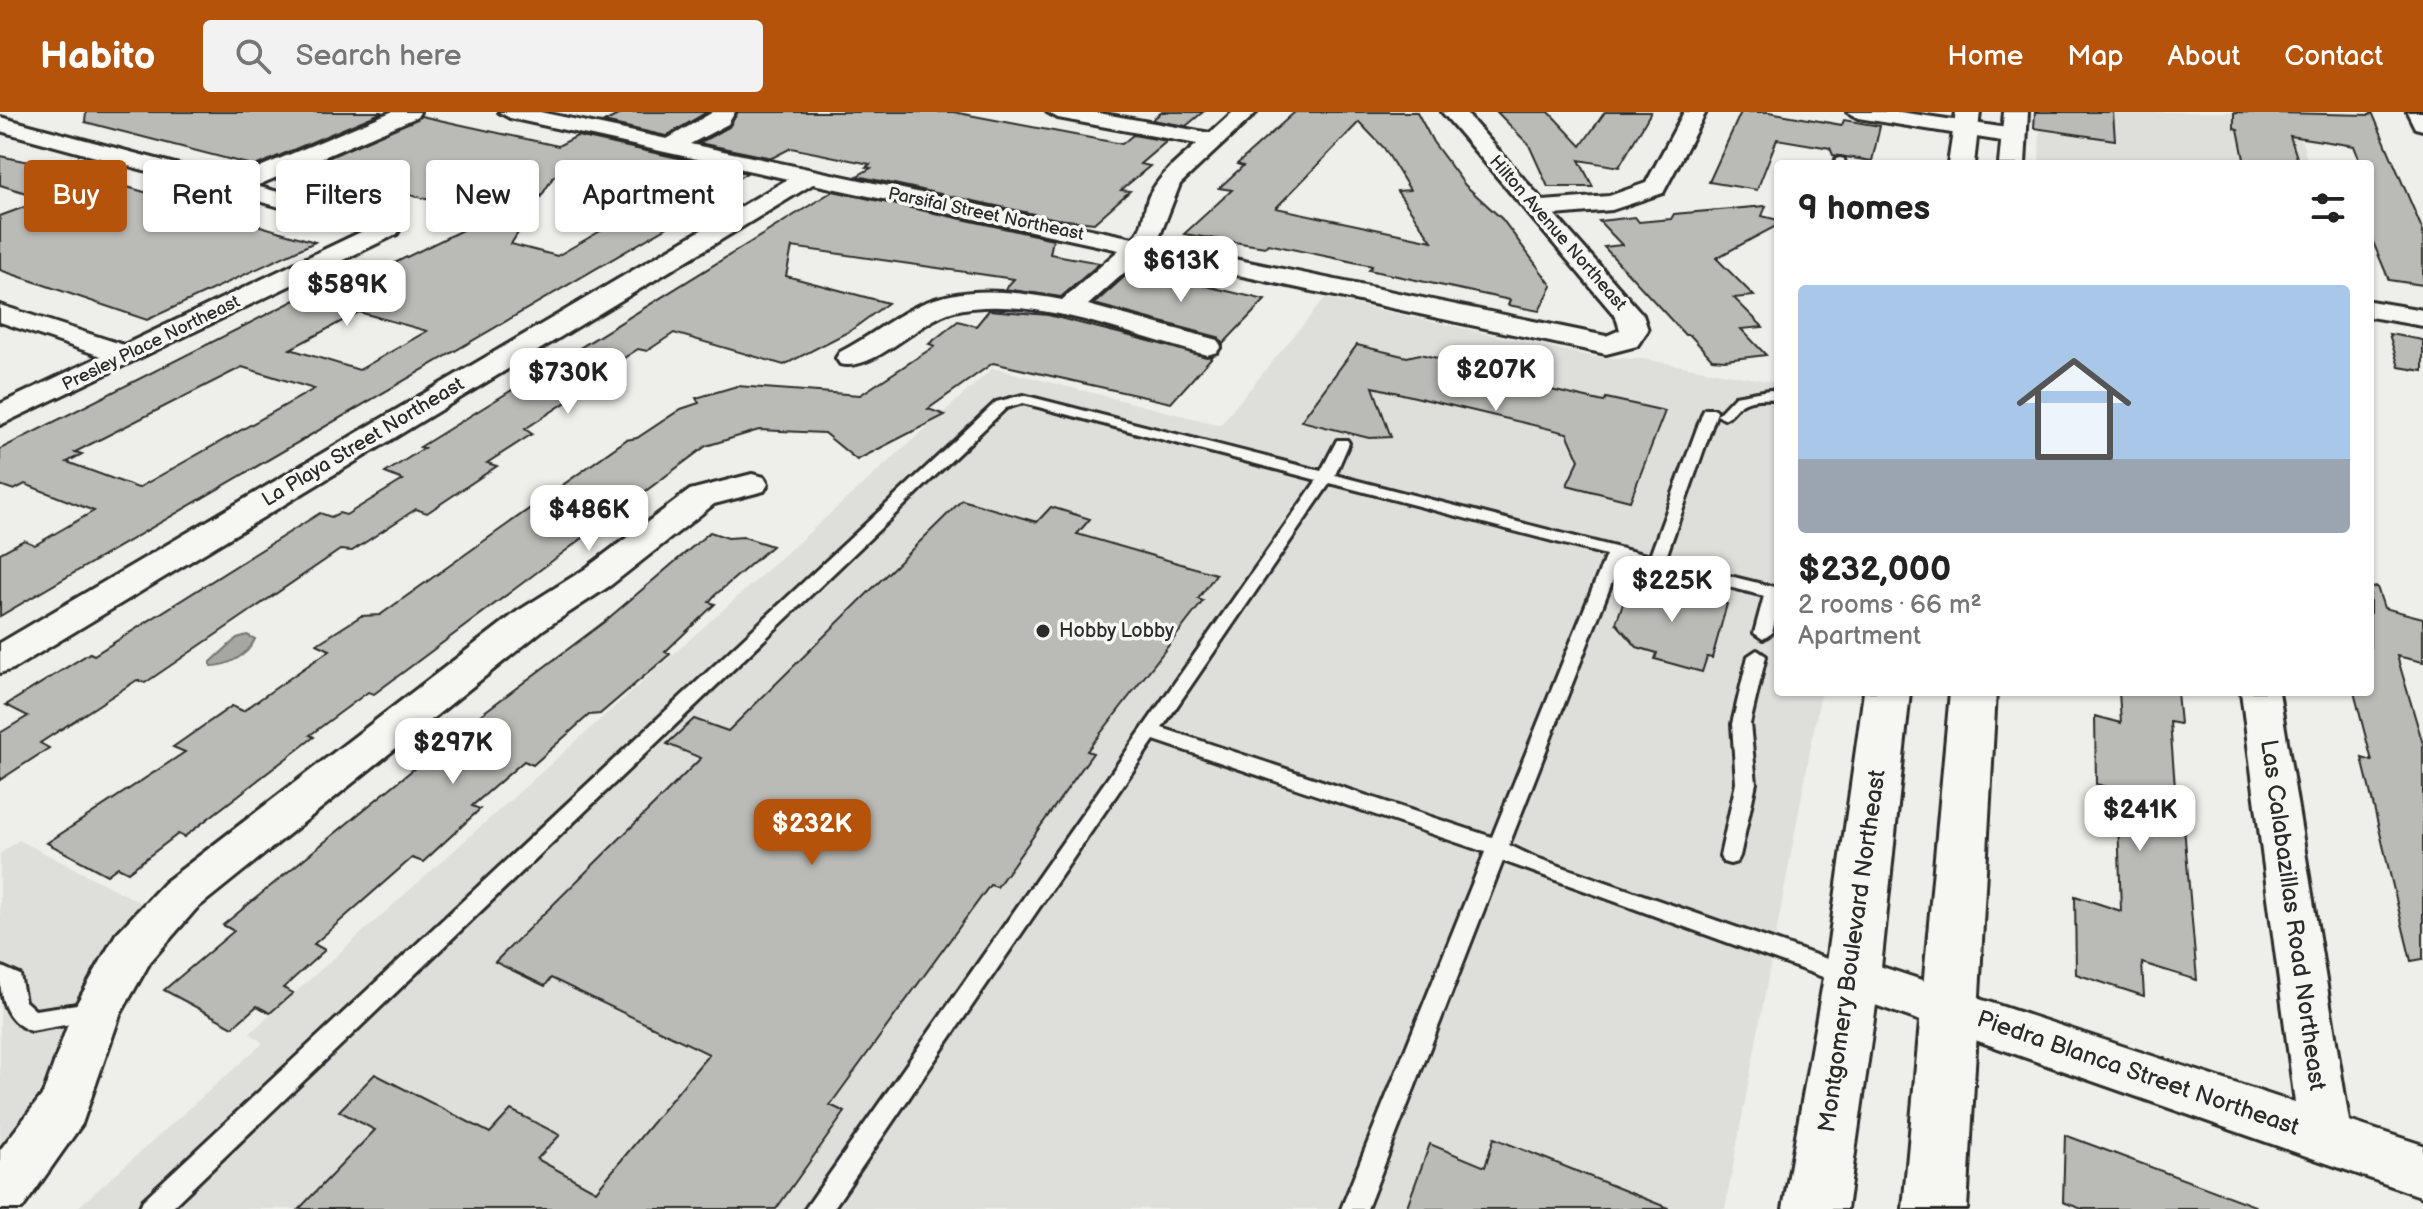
<!DOCTYPE html>
<html lang="en">
<head>
<meta charset="utf-8">
<style>
	:root { --surface:#fff; --page:#f2f2f2; --text:#222; --muted:#767676; --line:#e0e0e0; --accent:#b45309 }
	body { margin:0; font-family:"Balsamiq Sans",sans-serif; background:var(--page); color:var(--text); height:100vh; display:flex; flex-direction:column; font-size:30px; white-space:nowrap }
	* { box-sizing:border-box; margin:0 }
	p { font-size:26px; color:var(--muted) }
	.icon { flex:none; width:44px; height:44px; fill:none; stroke:currentColor; stroke-width:2; stroke-linecap:round; stroke-linejoin:round }
	.map { position:relative; flex:1; overflow:hidden }
	.panel { position:absolute; left:1774px; top:48px; width:600px; height:536px; display:flex; flex-direction:column; background:var(--surface); border-radius:8px; box-shadow:0 2px 6px #0004 }
	.panel>* { flex:none }
	.top-card { position:absolute; left:24px; top:48px; width:760px; height:72px; display:flex; gap:16px }
	.price { position:absolute; translate:-50% -68px; padding:0 18px; border-radius:16px; background:#fff; color:#222; font-size:26px; line-height:52px; filter:drop-shadow(0 2px 4px #0008) }
	.price::after { content:''; position:absolute; left:50%; top:48px; width:24px; height:18px; margin-left:-12px; background:inherit; clip-path:polygon(0 0,100% 0,50% 100%) }
	.price.current { background:var(--accent); color:#fff }
	ul { padding:0; list-style:none }
	li { display:grid; align-content:center; gap:16px; height:424px; padding:0 24px }
	li+li { border-top:2px solid var(--line) }
	li span { display:grid; place-items:center; height:248px; border-radius:8px; color:#555 }
	li>.icon { margin-inline-start:auto }
	span .icon { width:144px; height:144px; fill:#fffc; stroke-width:1 }
	li b { font-size:34px }
	h2 { display:flex; justify-content:space-between; align-items:center; height:96px; padding:0 24px; font-size:34px }
	.pill { padding:0 28px; border-radius:8px; background:var(--surface); box-shadow:0 2px 6px #0004; font-size:28px; line-height:72px }
	.pill.current { background:var(--accent); color:#fff }
	header { display:flex; align-items:center; gap:48px; box-sizing:border-box; height:112px; padding:0 40px; background:var(--accent); color:#fff }
	header strong { font-size:38px }
	nav { display:flex; gap:44px; margin-inline-start:auto; font-size:28px }
	.search { width:560px; height:72px; background:var(--page); display:flex; align-items:center; gap:20px; box-sizing:border-box; padding:0 28px; border-radius:8px; color:var(--muted); font-size:30px }
	.map>svg:first-child { display:block }
</style>
</head>
<body>
<header>
<strong>Habito</strong>
<div class="search"><svg class="icon" aria-label="search" viewBox="0 0 24 24"><circle cx="10" cy="10" r="6"/><path d="M15 15l6 6"/></svg>Search here</div>
<nav><a>Home</a><a>Map</a><a>About</a><a>Contact</a></nav>
</header>
<div class="map">
<svg width="2423" height="1097" viewBox="0 0 2423 1097">
	<rect width="100%" height="100%" fill="#eeeeea"/>
	<filter id="ink" filterUnits="userSpaceOnUse"><feTurbulence type="fractalNoise" baseFrequency=".0125" numOctaves="2"/><feDisplacementMap in="SourceGraphic" scale="16" xChannelSelector="R" yChannelSelector="G"/><feConvolveMatrix kernelMatrix="1 2 1 2 8 2 1 2 1" color-interpolation-filters="sRGB"/></filter>
	<g filter="url(#ink)">
		<g fill="#dededb">
			<polygon points="2040,0 2292,0 2309,52 2039,52"/>
			<polygon points="1325,186 1594,245 1643,247 1778,271 1778,580 1821,580 1725,1097 76,1097 263,931 250,921 993,256 1220,313"/>
			<polygon points="19,728 145,793 104,843 70,903 48,964 14,1024 0,1040 0,742"/>
		</g>
		<path fill="#a6a6a3" stroke="#757573" stroke-width="2" d="M247,523L255,527C248,543 229,554 211,554V550L237,526Z"/>
		<g fill="#babab7" stroke="#2b2b2b" stroke-width="2" fill-rule="evenodd">
			<polygon points="86,0 383,0 255,54 85,10"/>
			<polygon points="624,0 707,0 666,24 604,10"/>
			<polygon points="738,0 953,0 1122,32 1133,23 1167,29 1140,52 1150,54 1121,78 1130,79 1094,111 1057,107 857,64 871,56 866,55 870,52 791,36 772,46 699,31 729,15"/>
			<polygon points="1162,0 1203,0 1186,14 1152,8"/>
			<path d="M1295,0H1417L1433,30L1465,73L1502,107L1552,174L1539,199L1508,193L1510,188L1369,158L1372,154L1268,132L1265,135L1184,122L1232,78L1219,76L1243,54L1237,52ZM1359,10L1384,36L1410,78L1397,79L1432,129L1276,96Z"/>
			<polygon points="1497,0 1549,0 1581,34 1605,0 1651,0 1619,55 1579,48 1593,75 1548,75 1529,33"/>
			<polygon points="1741,0 1769,0 1842,13 1844,8 1880,14 1872,49 1833,43 1830,36 1777,27 1757,78 1709,70"/>
			<polygon points="2035,0 2113,0 2115,28 2034,16"/>
			<polygon points="2234,0 2370,3 2372,0 2423,119 2423,173 2389,168 2370,123 2370,52 2361,52 2354,34 2290,24 2299,52 2245,52 2238,17 2234,16"/>
			<path d="M421,4L558,34L577,24L747,61L722,76L731,78L0,504V441L24,428L35,433L94,399L25,372L14,378L0,373V337L321,175L316,164L340,153L372,162L493,103L376,75L361,81L290,63ZM554,64L656,87L557,144L511,132ZM359,200L427,219L359,258L290,237ZM242,255L314,277L138,376L67,350L82,342L75,340Z"/>
			<polygon points="0,44 76,60 315,130 147,208 0,158 0,104 46,87 0,73"/>
			<polygon points="833,79 1053,127 1050,142 1100,151 1061,185 1005,177 1014,167 792,135 786,164 888,191 850,219 784,253 674,221 647,239 638,237 576,277 583,279 525,317 532,322 487,351 497,354 427,401 416,397 352,439 340,438 145,571 137,568 40,631 49,636 0,668 0,621 28,604 6,593 90,541 94,543 320,401 331,405 339,401 346,403 403,368 385,361 424,336 420,335"/>
			<polygon points="1766,94 1762,104 1778,108 1778,113 1716,146 1754,184 1734,186 1763,215 1741,217 1766,243 1725,248 1712,247 1690,223 1685,223 1604,135 1622,133 1599,109 1635,105 1639,110 1671,107 1674,102"/>
			<polygon points="1132,158 1164,164 1265,188 1223,232 1218,225 1094,192"/>
			<polygon points="989,198 1048,203 1212,245 1171,291 993,251 928,297 945,303 857,348 824,321 759,318 706,334 374,582 368,580 310,623 314,625 184,725 178,722 128,760 118,755 107,763 47,731 185,640 173,635 232,594 243,599 330,538 317,532 361,504 380,503 626,328 637,326 681,297 699,291 696,286 737,274 860,283 935,234 929,232 958,209 976,214"/>
			<polygon points="2389,222 2423,228 2423,259 2399,255"/>
			<polygon points="1357,233 1407,245 1420,242 1441,247 1446,254 1604,290 1606,286 1665,299 1630,389 1567,373 1579,348 1567,321 1373,275 1391,325 1369,326 1301,309"/>
			<polygon points="962,388 1037,410 1051,395 1090,407 1077,422 1216,462 1198,487 1203,489 1087,639 1093,641 997,775 990,773 830,993 845,1000 776,1097 299,1097 375,1018 339,999 375,962 490,1021 511,998 560,1023 537,1047 596,1079 709,942 551,866 545,874 495,850 701,646 667,632 694,607 728,619"/>
			<polygon points="710,420 728,426 744,425 772,434 714,484 709,490 715,492 665,540 670,542 600,602 589,603 533,653 524,649 472,694 480,697 423,750 412,746 314,832 325,838 283,876 293,881 270,901 257,894 233,915 164,878 234,819 223,813 471,610 604,510"/>
			<polygon points="1637,468 1727,492 1712,546 1707,545 1702,560 1655,547 1657,541 1637,535 1616,511 1627,480 1632,481"/>
			<polygon points="2377,475 2384,496 2423,506 2423,550 2397,544 2423,632 2423,847 2411,849 2362,646 2372,649 2354,580 2370,580 2370,476"/>
			<polygon points="2119,580 2177,580 2180,612 2170,610 2178,714 2184,715 2197,868 2142,851 2144,884 2076,862 2075,784 2121,799 2117,678 2096,672 2095,604 2121,611"/>
			<polygon points="2065,1023 2255,1094 2254,1097 2082,1097 2063,1090"/>
			<polygon points="1494,1026 1668,1096 1668,1097 1406,1097 1430,1032 1485,1055"/>
		</g>
		<g fill="none" stroke-linecap="round" stroke-linejoin="round">
			<defs>
				<g id="service">
					<polygon points="1840,46 1844,47 1845,52 1835,52 1836,47"/>
					<path d="M1769,278L1778,279V287C1764,287 1750,285 1739,294C1733,299 1731,304 1724,307L1717,303L1735,284Z"/>
					<path d="M1023,283L1321,359L1337,328H1347L1349,331L1335,363L1650,444L1703,300L1705,297H1715L1717,300L1665,448L1778,476V495L1772,521L1763,527L1754,521L1764,484L1621,447L1509,733L1534,745L1853,856L1856,863L1853,870L1845,873L1503,749L1367,1097H1341L1485,740L1154,628L833,1097H805L1317,368L1023,291L1006,296L170,1097H139L143,1088L996,290ZM1330,371L1606,443L1492,725L1162,616Z"/>
					<polygon points="1757,538 1766,544 1750,612 1756,671 1740,744 1737,750 1730,752 1723,750 1720,744 1736,671 1732,612 1748,544"/>
					<path d="M0,854L20,863L25,889L35,898L91,890L99,893L103,900L99,907L31,919C1,908 0,881 0,854Z"/>
				</g>
				<g id="minor">
					<polygon points="391,0 420,0 417,5 256,74 397,112 400,117 397,122 0,313 0,292 101,244 0,210 0,193 124,233 365,118 0,19 0,5 231,67"/>
					<path d="M499,0H540L667,27L713,0H735L728,12L690,32L1133,126C1145,116 1143,98 1149,84C1160,62 1179,48 1197,32L1058,6L1047,0H1093L1210,21L1233,0H1257L1180,72L1157,131L1606,224L1620,218L1616,205L1442,0H1465L1543,89L1609,84L1646,71L1684,0H1706L1663,81L1612,98L1555,103L1643,203L1648,218L1637,234L1606,242L1144,143L1088,193L1217,228L1221,234L1217,240L1207,243C1131,224 1032,181 954,199C919,208 874,261 840,252L836,246L840,240C866,227 889,208 915,195C961,172 1014,179 1062,188L1119,138L813,72L13,557L0,561V531L788,67L510,6Z"/>
					<polygon points="1847,0 1900,0 2014,17 2025,24 2014,31 1858,6"/>
					<polygon points="2407,0 2423,0 2423,18 2415,16"/>
					<polygon points="2370,189 2423,198 2423,214 2370,205"/>
					<polygon points="752,362 764,365 768,372 764,379 714,392 611,473 544,517 196,797 150,850 120,903 82,1012 22,1097 0,1097 0,1038 43,982 73,898 116,822 164,771 518,499 585,457 690,378"/>
					<polygon points="2241,580 2279,580 2349,1009 2423,1033 2423,1085 1835,879 1828,865 1835,851 1852,845 2295,991"/>
				</g>
				<g id="primary">
					<polygon points="1956,0 1980,0 1974,52 1948,52"/>
					<polygon points="2004,0 2028,0 2025,52 1999,52"/>
					<polygon points="1864,580 1910,580 1880,865 1847,1097 1783,1097 1824,865"/>
					<polygon points="1950,580 1996,580 1967,1097 1903,1097"/>
				</g>
			</defs>
			<use href="#service" stroke="#2b2b2b" stroke-width="6"/>
			<use href="#minor" stroke="#2b2b2b" stroke-width="6"/>
			<use href="#primary" stroke="#2b2b2b" stroke-width="6"/>
			<use href="#service" fill="#f6f6f2" fill-rule="evenodd"/>
			<use href="#minor" fill="#f6f6f2" fill-rule="evenodd"/>
			<use href="#primary" fill="#f6f6f2" fill-rule="evenodd"/>
		</g>
	</g>
	<circle fill="#2b2b2b" stroke="#f6f6f2" stroke-width="3" cx="1043" cy="519" r="8"/>
	<g text-anchor="middle" dominant-baseline="central" stroke-width="7" stroke-linejoin="round" paint-order="stroke">
		<g font-size="18" fill="#2b2b2b" stroke="#f6f6f2">
			<text transform="translate(986 102) rotate(12)">Parsifal Street Northeast</text>
			<text transform="translate(1558 121) rotate(49)">Hilton Avenue Northeast</text>
			<text transform="translate(151 231) rotate(-26)">Presley Place Northeast</text>
		</g>
		<g font-size="20" fill="#2b2b2b" stroke="#f6f6f2">
			<text transform="translate(363 330) rotate(-31)">La Playa Street Northeast</text>
		</g>
		<g font-size="20" fill="#2b2b2b" stroke="#f6f6f2" text-anchor="start">
			<text x="1059" y="519">Hobby Lobby</text>
		</g>
		<g font-size="24" fill="#2b2b2b" stroke="#f6f6f2">
			<text transform="translate(2293 803) rotate(82)">Las Calabazillas Road Northeast</text>
			<text transform="translate(1852 839) rotate(-82)">Montgomery Boulevard Northeast</text>
			<text transform="translate(2138 961) rotate(19)">Piedra Blanca Street Northeast</text>
		</g>
	</g>
</svg>
<b class="price" style="left:1181px;top:192px">$613K</b>
<b class="price" style="left:347px;top:216px">$589K</b>
<b class="price" style="left:1496px;top:301px">$207K</b>
<b class="price" style="left:568px;top:304px">$730K</b>
<b class="price" style="left:589px;top:441px">$486K</b>
<b class="price" style="left:1672px;top:512px">$225K</b>
<b class="price" style="left:453px;top:674px">$297K</b>
<b class="price" style="left:2140px;top:741px">$241K</b>
<b class="price current" style="left:812px;top:755px">$232K</b>
<div class="top-card">
<a class="pill current">Buy</a>
<a class="pill">Rent</a>
<a class="pill">Filters</a>
<a class="pill">New</a>
<a class="pill">Apartment</a>
</div>
<section class="panel">
<h2>9 homes<svg class="icon" aria-label="filters" viewBox="0 0 24 24"><path d="M4 7h16M4 17h16"/><circle cx="9" cy="7" r="2"/><circle cx="15" cy="17" r="2"/></svg></h2>
<ul>
<li><span style="background:linear-gradient(#a9c7e8 70%,#9aa5b1 0)"><svg class="icon" aria-label="home" viewBox="0 0 24 24"><path d="M3 11l9-7 9 7M6 9v11h12V9"/></svg></span><div><b>$232,000</b><p>2 rooms · 66 m²</p><p>Apartment</p></div></li>
</ul>
</section>
</div>
</body>
</html>
